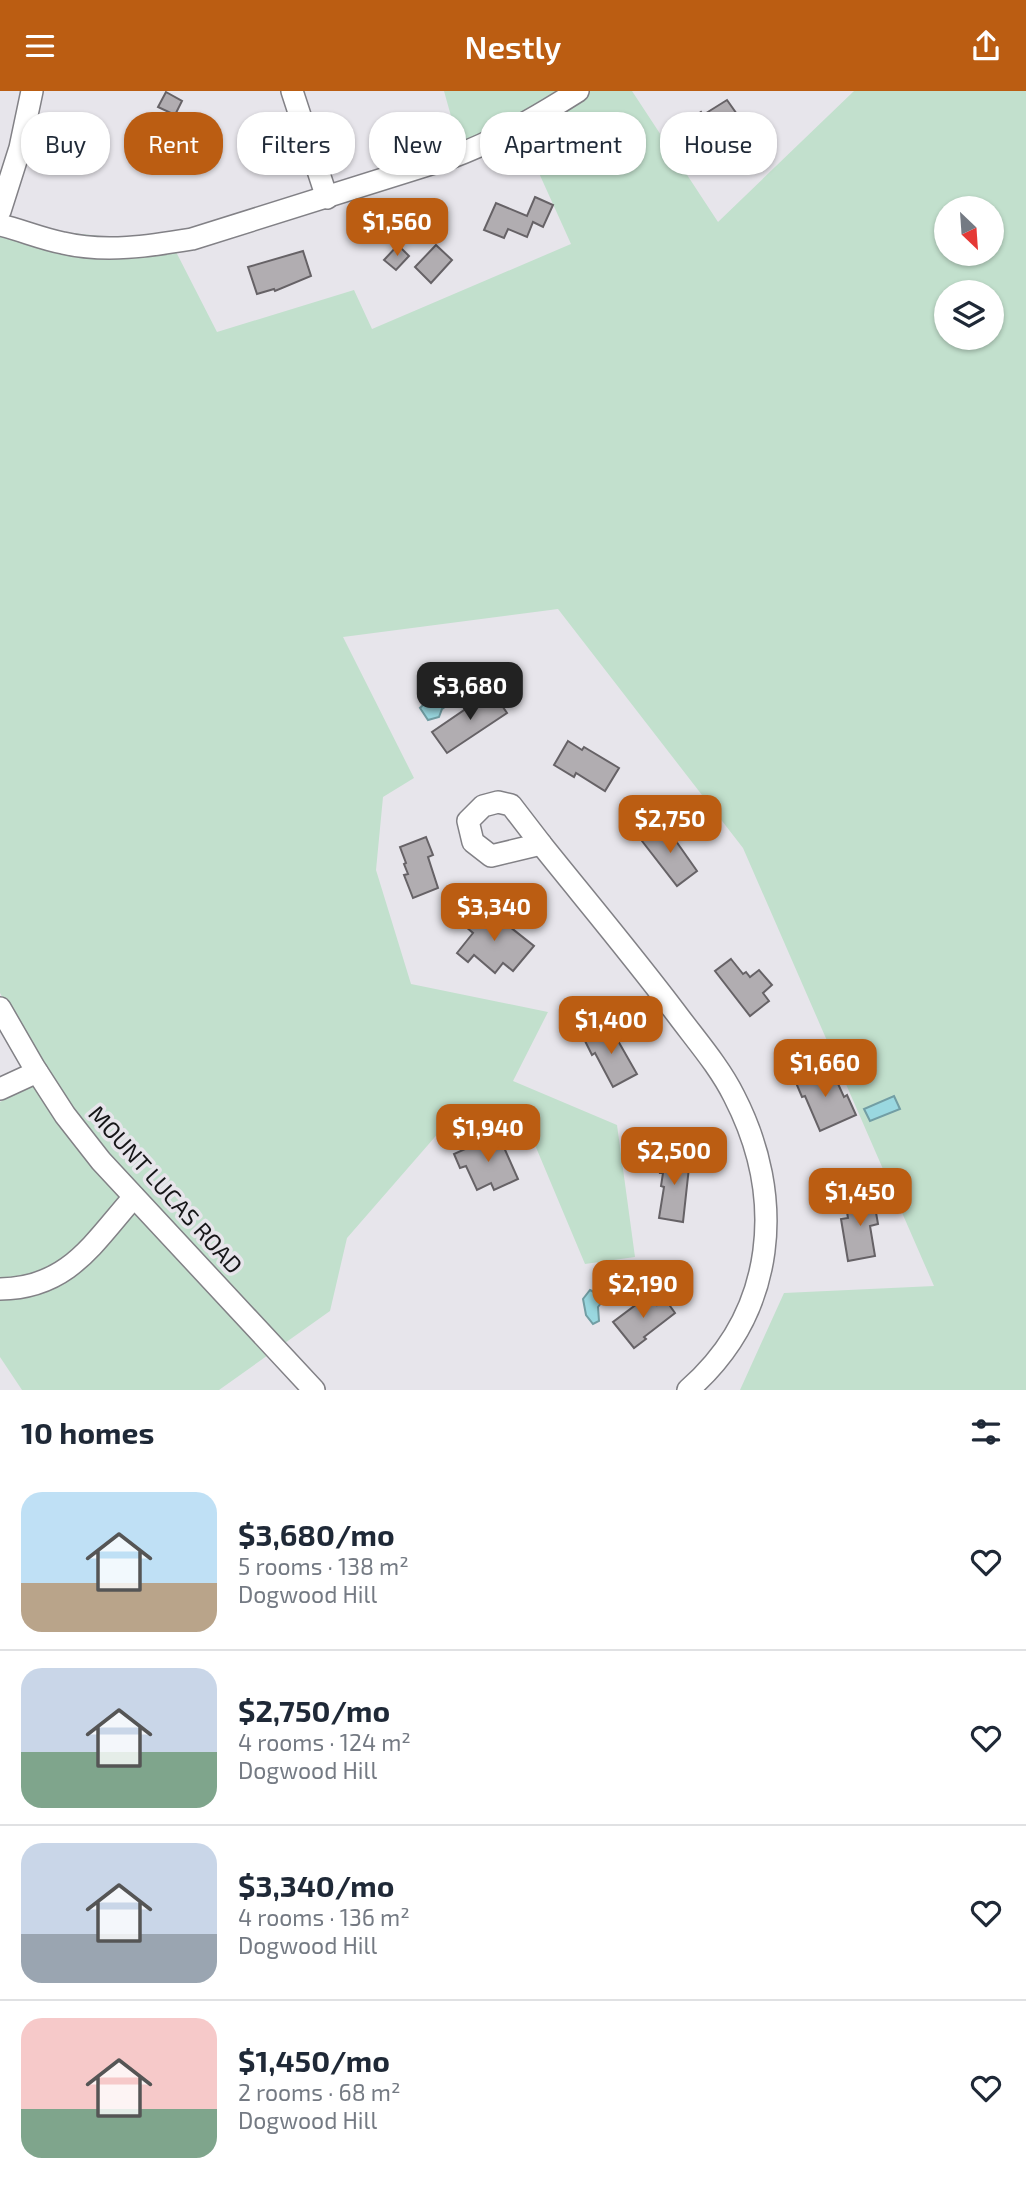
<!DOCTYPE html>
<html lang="en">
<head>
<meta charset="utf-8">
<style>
	:root { --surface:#fff; --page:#f6f6f7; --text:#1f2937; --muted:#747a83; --line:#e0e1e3; --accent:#bb5d12 }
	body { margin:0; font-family:"Exo 2",sans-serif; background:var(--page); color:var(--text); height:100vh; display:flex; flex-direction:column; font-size:26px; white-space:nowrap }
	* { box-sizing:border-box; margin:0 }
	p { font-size:23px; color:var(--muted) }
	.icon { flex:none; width:38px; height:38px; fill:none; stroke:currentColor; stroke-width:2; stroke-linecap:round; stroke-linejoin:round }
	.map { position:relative; height:1299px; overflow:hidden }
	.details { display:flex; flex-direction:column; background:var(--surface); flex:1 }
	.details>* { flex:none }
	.hud { position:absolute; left:21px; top:21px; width:985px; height:63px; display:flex; gap:14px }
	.needle { width:46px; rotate:155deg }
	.tools { position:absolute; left:934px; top:105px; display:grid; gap:14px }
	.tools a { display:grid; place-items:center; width:70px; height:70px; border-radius:50%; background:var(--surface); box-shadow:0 2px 5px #0004; font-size:35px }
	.price { position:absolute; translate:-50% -60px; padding:0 16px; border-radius:14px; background:var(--accent); color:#fff; font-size:23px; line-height:46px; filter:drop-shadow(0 2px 4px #0008) }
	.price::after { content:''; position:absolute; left:50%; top:42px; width:21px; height:16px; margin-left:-10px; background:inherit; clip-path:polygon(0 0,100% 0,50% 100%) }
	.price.on { background:#222; color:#fff }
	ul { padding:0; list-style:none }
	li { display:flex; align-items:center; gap:21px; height:175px; padding:0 21px }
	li+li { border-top:2px solid var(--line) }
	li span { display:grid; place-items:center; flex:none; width:196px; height:140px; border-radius:21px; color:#555 }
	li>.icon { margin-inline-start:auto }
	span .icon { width:84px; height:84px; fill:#fffc; stroke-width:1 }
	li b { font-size:30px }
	h2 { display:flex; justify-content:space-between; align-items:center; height:84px; padding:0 21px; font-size:30px }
	.tag { padding:0 24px; border-radius:28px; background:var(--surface); box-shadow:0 2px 5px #0004; font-size:24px; line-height:63px }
	.tag.on { background:var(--accent); color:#fff }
	header { display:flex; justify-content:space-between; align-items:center; height:91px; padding:0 21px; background:var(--accent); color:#fff; font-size:32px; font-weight:600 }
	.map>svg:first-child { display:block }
</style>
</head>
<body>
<header><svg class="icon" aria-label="menu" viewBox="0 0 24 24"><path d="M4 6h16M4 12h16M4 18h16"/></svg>Nestly<svg class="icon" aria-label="share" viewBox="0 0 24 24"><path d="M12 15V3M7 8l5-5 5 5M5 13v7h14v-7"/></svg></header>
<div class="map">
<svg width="1026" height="1299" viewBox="0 0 1026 1299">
	<rect width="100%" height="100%" fill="#e7e5eb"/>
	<path fill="#c2e0cd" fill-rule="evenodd" d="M444,0H632L718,131L854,0H1026V1299H740L784,1202L934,1195L743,757L558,518L343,546L414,687L383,706L376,779L411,893L548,921L513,990L617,1034L635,1166L585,1173L535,1054L441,1039L347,1147L330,1220L219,1299H22L0,1266V1011L45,987L0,902V134L172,153L217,241L354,199L372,238L571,153L520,40L461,61ZM947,117H992V163H947ZM947,201H992V247H947Z"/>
	<g fill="#9ad8e0" stroke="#729ea4" stroke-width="2">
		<polygon points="454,594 461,605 442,618 439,626 428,629 420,617 432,605"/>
		<polygon points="894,1005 900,1018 870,1030 864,1018"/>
		<polygon points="590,1199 605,1207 598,1216 599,1230 593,1233 586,1224 583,1208"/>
	</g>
	<g fill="#b1adb1" stroke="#666266" stroke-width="2">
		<polygon points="166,1 182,10 175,24 158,16"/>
		<polygon points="727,9 739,26 700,52 706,60 693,69 673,40 701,21 703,24"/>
		<polygon points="171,25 201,42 185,71 155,54"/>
		<polygon points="535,106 553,114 543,136 533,131 527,146 508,138 504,147 484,139 496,112 527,125"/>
		<polygon points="398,154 409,165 396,179 384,169"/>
		<polygon points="436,154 452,169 431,192 415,176"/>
		<polygon points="303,160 311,185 275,200 274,198 257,203 248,176"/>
		<polygon points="492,600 507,622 447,662 432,641"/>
		<polygon points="568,650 582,659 584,656 619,677 605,700 576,682 574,686 554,674"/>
		<polygon points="664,733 697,780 677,795 642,750"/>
		<polygon points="426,746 433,764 428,766 438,797 413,807 404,784 408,783 404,773 406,772 400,756"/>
		<polygon points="482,817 503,835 505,832 534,855 513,880 503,872 495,882 474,864 468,871 457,862 473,842 466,836"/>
		<polygon points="731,868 743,883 746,881 750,886 759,879 772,894 763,902 769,910 750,925 715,880"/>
		<polygon points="609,934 637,983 613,996 595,962 592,964 584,948"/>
		<polygon points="819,976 824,988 834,984 844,1006 847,1004 856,1024 820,1040 805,1005 802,1006 794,987"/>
		<polygon points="498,1043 518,1088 494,1099 491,1092 477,1099 466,1075 460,1077 454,1063"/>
		<polygon points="663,1063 690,1067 683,1131 659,1127 664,1096 661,1095 663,1082 660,1082"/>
		<polygon points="873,1104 878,1133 870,1135 875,1165 848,1170 841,1128 848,1127 845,1109"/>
		<polygon points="649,1204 657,1214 665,1208 675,1222 644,1246 646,1248 634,1257 613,1231"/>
	</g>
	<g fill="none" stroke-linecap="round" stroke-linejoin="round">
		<defs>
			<g id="minor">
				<polyline points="292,0 327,107"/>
				<polyline points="0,120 20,57 32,0"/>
				<path d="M0,134C21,139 42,148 63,152C105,162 150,155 192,148L450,67C496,50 537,26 578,0"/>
				<polygon points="498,711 511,714 541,753 491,765 473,751 468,730 483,715"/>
				<path d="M541,753C586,809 633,865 676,922C696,949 719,975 734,1005C786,1106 777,1221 688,1299"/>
				<polyline points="0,917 34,976 65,1024 101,1070 314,1299"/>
				<polyline points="0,998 37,981"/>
				<path d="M0,1198C69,1197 93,1152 134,1106"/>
			</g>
		</defs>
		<use href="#minor" stroke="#828186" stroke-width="24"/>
		<use href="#minor" stroke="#fff" stroke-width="21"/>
	</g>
	<g text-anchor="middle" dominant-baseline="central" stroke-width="7" stroke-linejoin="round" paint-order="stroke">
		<g font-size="23" fill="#161618" stroke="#e7e5eb">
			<text transform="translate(166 1098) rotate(48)">MOUNT LUCAS ROAD</text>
		</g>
	</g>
</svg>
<div class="tools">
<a><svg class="needle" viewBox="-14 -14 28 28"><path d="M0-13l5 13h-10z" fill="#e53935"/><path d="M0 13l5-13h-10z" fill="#747a83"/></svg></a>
<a><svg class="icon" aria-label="layers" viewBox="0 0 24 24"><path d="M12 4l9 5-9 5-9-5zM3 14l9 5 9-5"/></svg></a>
</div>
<b class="price" style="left:397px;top:167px">$1,560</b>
<b class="price on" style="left:470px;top:631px">$3,680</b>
<b class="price" style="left:670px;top:764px">$2,750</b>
<b class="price" style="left:494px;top:852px">$3,340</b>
<b class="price" style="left:611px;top:965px">$1,400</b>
<b class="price" style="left:825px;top:1008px">$1,660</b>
<b class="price" style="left:488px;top:1073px">$1,940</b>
<b class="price" style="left:674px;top:1096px">$2,500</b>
<b class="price" style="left:860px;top:1137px">$1,450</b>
<b class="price" style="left:643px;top:1229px">$2,190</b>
<div class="hud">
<a class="tag">Buy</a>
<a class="tag on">Rent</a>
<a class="tag">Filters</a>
<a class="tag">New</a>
<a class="tag">Apartment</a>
<a class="tag">House</a>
</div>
</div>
<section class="details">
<h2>10 homes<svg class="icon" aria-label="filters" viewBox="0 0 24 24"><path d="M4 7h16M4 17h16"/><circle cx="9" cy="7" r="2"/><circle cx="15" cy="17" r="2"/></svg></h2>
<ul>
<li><span style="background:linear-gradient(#bfe0f5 65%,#b9a48a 0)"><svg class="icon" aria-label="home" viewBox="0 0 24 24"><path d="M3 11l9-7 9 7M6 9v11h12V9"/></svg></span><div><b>$3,680/mo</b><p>5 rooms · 138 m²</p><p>Dogwood Hill</p></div><svg class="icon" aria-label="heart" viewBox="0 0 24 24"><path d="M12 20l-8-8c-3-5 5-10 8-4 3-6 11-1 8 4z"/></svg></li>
<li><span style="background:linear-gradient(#c9d6e8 60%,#7fa58c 0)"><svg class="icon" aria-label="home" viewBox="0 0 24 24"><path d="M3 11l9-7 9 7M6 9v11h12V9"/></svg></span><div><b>$2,750/mo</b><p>4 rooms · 124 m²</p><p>Dogwood Hill</p></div><svg class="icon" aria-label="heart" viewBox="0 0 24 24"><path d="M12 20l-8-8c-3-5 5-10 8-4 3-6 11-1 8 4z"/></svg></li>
<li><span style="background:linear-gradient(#c9d6e8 65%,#9aa5b1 0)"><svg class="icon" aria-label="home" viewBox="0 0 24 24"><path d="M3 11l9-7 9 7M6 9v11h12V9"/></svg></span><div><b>$3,340/mo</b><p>4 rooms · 136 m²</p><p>Dogwood Hill</p></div><svg class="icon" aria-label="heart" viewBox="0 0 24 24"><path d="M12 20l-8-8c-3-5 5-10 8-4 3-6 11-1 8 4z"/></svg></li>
<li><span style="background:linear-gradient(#f6c9c9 65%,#7fa58c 0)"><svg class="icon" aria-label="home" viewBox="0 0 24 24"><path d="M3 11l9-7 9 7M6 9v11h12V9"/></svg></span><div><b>$1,450/mo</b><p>2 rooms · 68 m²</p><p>Dogwood Hill</p></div><svg class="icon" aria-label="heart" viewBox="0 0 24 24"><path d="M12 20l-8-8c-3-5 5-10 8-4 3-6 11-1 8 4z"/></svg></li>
</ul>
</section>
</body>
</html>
